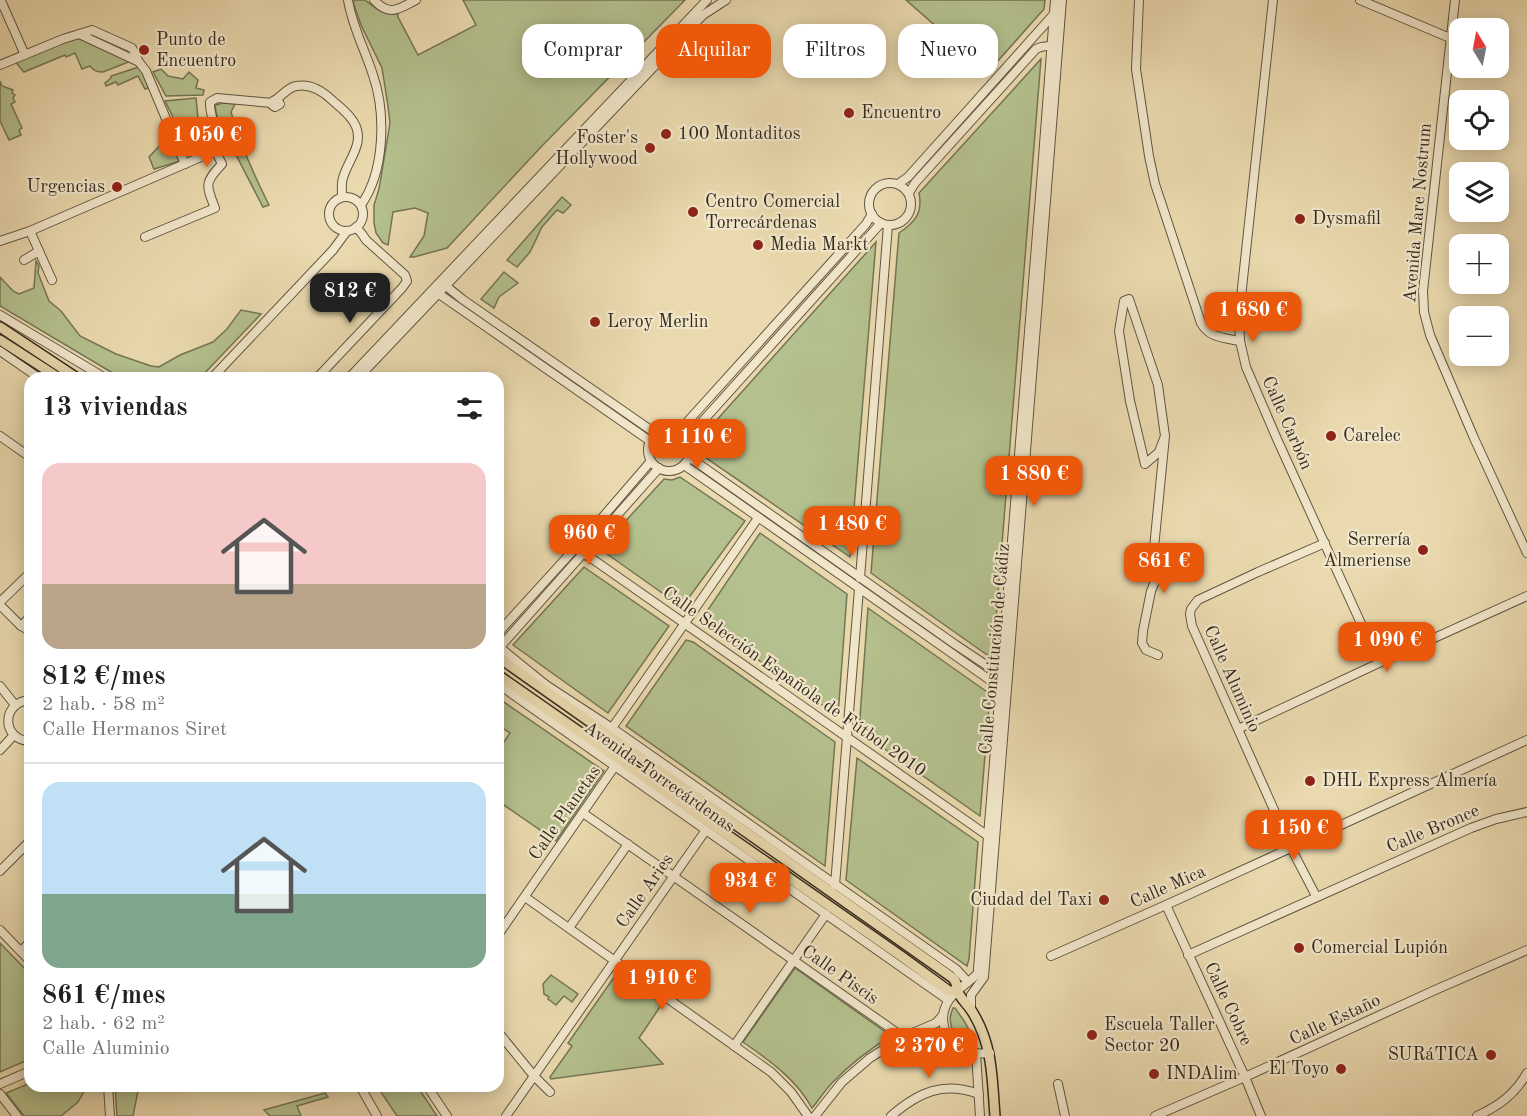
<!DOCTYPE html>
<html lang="es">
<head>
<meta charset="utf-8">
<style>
	:root { --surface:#fff; --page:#f2f2f2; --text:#202124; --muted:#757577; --line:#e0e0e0; --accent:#ea580c }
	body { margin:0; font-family:"Old Standard TT",serif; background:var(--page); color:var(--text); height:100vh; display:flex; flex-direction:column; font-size:22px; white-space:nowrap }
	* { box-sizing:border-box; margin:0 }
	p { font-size:20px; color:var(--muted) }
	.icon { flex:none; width:33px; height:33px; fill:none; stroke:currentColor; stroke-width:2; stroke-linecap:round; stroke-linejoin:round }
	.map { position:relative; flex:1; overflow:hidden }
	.sheet { position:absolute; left:24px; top:372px; width:480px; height:720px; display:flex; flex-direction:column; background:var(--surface); border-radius:18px; box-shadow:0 3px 15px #0003 }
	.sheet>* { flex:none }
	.top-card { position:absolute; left:522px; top:24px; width:570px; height:54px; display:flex; gap:12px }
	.needle { width:39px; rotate:350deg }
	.buttons { position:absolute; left:1449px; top:18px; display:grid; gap:12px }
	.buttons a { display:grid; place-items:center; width:60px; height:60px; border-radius:12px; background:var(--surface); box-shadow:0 3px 15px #0003; font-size:30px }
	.price { position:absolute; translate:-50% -51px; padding:0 14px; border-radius:12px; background:var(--accent); color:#fff; font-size:20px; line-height:39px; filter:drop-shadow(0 2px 3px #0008) }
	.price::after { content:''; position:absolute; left:50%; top:36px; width:18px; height:14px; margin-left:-9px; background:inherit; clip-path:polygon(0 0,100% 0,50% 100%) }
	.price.current { background:#222; color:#fff }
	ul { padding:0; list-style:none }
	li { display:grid; align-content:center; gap:12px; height:318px; padding:0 18px }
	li+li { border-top:2px solid var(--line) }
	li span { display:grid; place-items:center; height:186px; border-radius:18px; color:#555 }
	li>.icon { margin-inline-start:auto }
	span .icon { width:108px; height:108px; fill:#fffc; stroke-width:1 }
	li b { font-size:26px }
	h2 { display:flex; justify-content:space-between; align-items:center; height:72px; padding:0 18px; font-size:26px }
	.pill { padding:0 21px; border-radius:18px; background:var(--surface); box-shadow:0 3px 15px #0003; font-size:21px; line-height:54px }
	.pill.current { background:var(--accent); color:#fff }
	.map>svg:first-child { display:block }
</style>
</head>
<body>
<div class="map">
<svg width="1527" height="1116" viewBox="0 0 1527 1116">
	<rect width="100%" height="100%" fill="#ead9ae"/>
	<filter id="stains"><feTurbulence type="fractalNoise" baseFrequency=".00333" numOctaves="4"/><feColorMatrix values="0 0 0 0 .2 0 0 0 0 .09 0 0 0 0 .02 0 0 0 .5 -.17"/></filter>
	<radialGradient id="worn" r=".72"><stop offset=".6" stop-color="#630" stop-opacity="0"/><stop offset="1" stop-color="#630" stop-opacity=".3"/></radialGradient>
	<g fill="#b4c08d" stroke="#747556" stroke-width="1.5">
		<path d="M355,0H365C376,9 384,15 398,14V17L418,55L476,25L463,0H685L540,148L447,248L414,257H410L424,236L428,213L415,208L393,212L388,245L383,243L376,233L374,223V205L379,189L390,123L388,106L382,68L361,25L353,2Z"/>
		<polygon points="906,0 1045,0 1044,9 988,72"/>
		<path d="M92,30L132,48L131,61L103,72C97,72 94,71 90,66L82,69L75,53L66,57L65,55L24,72L13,59Z"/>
		<path d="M1041,59L993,656L990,657L871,573L899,233C915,222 923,213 919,193Z"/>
		<polygon points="139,67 151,87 145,89 138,76 118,85 116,82 106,86 105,83 111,78 111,76"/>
		<polygon points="161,69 168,76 183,79 189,72 198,80 196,88 204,90 203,95 166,96 153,72"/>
		<polygon points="0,81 2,86 13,90 12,93 15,95 13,98 15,102 11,104 22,128 19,130 21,135 9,140 0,121"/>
		<path d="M196,98L198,118L209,120L213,146L205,148C207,138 208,132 202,123L190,120L176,123L165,101Z"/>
		<path d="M223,103L235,104L231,112C240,145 254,175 269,205L263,207L235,153L232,140L221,139L215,106L216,105Z"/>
		<polygon points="170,138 180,161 154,169 149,157 164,141"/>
		<polygon points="562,197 571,205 563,213 557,210 542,227 530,252 517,267 507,260"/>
		<polygon points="876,242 850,557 699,453 698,441"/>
		<polygon points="36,261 39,266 38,273 49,301 61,311 80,336 116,354 151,366 159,367 180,355 213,342 227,329 241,310 261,314 200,378 121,378 0,306 0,277 13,291 19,294 34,288"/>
		<polygon points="504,272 518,283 499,297 494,308 481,299"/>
		<polygon points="680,477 745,521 682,607 600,549 664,479 672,480"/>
		<polygon points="760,533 847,594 838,716 701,620"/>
		<polygon points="584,567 669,626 608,713 513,645"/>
		<polygon points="868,608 990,694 980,816 859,731"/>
		<polygon points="686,640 693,642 835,742 825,866 626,726"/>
		<polygon points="498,698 604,771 556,841 498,801 498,751 510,733 498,725"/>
		<polygon points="857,758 978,842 969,959 967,966 846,880"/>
		<polygon points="0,943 30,974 30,1059 0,1072"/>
		<path d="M795,968L891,1036C870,1049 850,1064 833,1082C825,1090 819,1100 812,1108C796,1079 769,1060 743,1042Z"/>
		<polygon points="617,973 662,1004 639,1038 663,1064 551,1079 550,1077 572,1046 568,1043"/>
		<polygon points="551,975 578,994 572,1002 564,996 556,1005 548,999 549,997 544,994 543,984"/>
		<path d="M953,1008H955C963,1019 973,1032 973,1046C956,1042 945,1025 953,1008Z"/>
		<polygon points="30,1083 30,1086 84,1086 86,1088 78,1102 61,1116 24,1116 6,1093"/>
		<polygon points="115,1086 139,1086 133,1116 117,1116"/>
		<polygon points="377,1086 417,1086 437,1116 397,1116"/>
		<polygon points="325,1093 328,1097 297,1106 301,1116 270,1116 264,1110"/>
	</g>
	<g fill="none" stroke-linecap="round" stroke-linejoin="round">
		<defs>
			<g id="minor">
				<path d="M348,0C352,26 365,50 373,75C386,113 385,171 361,205"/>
				<path d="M374,0C390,17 398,9 416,0"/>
				<path d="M1139,0L1136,69L1149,156L1155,184L1201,323C1209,338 1225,338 1240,341"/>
				<polyline points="1273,0 1239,316 1240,341 1246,367 1277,439 1379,663"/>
				<polyline points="1360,0 1450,38"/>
				<polyline points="1455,0 1423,291 1424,312 1430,335 1474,438 1527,553"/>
				<polyline points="2,3 25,55"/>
				<polyline points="79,34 139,62"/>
				<polyline points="0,65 63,39 92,30 132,48 139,62 146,71 185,164"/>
				<path d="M277,100L280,104L275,107L272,105L273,101C281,98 286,88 296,86C311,83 323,91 333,101C340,107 348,113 353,121C367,142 348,159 343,178C341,184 342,191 342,197"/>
				<circle cx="890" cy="204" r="21"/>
				<polyline points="898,184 908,177 1054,14"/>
				<path d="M909,193L915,183L1036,49C1043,45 1048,47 1054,45"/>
				<circle cx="346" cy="214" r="17"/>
				<polyline points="30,231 52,280"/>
				<path d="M145,237L215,208C206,185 204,183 222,164L215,150C221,135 209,117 210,102L217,98L272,103"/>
				<polyline points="0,241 30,231 210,153 215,150"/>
				<polyline points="24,260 39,251"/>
				<polyline points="446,286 462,299 655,433"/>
				<polyline points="439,294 650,441"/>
				<polyline points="0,315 105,378"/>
				<polyline points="0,351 39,378"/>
				<polyline points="212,378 333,250 347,231"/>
				<polyline points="317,378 402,288 407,281 405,275 366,240 362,234 356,227"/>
				<polyline points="349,378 707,0"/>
				<polyline points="358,378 703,15 726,0"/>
				<circle cx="669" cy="450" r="21"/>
				<polyline points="679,431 866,224 872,214"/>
				<polyline points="0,436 30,457"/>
				<polyline points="686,436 692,433 881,223"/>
				<polyline points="689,457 956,645 1001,675"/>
				<polyline points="684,465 987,678 999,687"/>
				<polyline points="583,554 591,558 988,836"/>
				<polyline points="860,578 888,225"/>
				<polyline points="0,602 30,573"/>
				<polyline points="0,605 21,626 30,631"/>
				<polyline points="21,626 30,617"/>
				<polyline points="498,633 589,533 651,461"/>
				<polyline points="498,646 546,685"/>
				<polyline points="500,647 659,468"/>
				<polyline points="1158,655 1146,650 1142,643 1143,631 1151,591 1156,579 1154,548 1165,436 1158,385 1129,299 1124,301 1119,331 1130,401 1145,464 1159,452 1165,436"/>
				<polyline points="543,683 615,730 956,969 968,982"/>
				<polyline points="498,684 948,1000"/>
				<polyline points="0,686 15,705"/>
				<path d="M30,700C1,702 1,740 30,741"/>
				<polyline points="612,728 758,518"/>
				<polyline points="1238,729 1379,663 1527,596"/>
				<polyline points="0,750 14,735"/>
				<polyline points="583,813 903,1037"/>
				<polyline points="0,871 30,841"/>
				<polyline points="835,885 859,589"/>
				<polyline points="1316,896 1291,848 1192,626 1190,614 1191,609 1198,600 1258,572 1325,543"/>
				<polyline points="525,897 771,1072 791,1092 808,1116"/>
				<polyline points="1166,905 1245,1077 1261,1116"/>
				<polyline points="569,928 628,844"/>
				<polyline points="0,930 30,961"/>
				<polyline points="498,935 615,766"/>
				<polyline points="21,951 30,942"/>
				<polyline points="1188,955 1471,828 1496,819 1527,812"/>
				<polyline points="1051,956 1166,905 1527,740"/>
				<polyline points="971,1008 971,995 984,977 1062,0"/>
				<polyline points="498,1032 534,1076 550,1092"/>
				<polyline points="734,1046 826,914"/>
				<polyline points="976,1053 980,1116"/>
				<path d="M990,1053C980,1054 970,1054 961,1049C943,1040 938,1016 949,1000C955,991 966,984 974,977L978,973V969L988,836L1041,184L1055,0"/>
				<polyline points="0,1084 30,1071"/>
				<polyline points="1058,1084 1065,1116"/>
				<polyline points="108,1086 110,1116"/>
				<polyline points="360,1086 377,1116"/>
				<polyline points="427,1086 447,1116"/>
				<polyline points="0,1094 17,1116"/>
				<polyline points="506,1116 706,830"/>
				<polyline points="815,1116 842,1082 870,1058 903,1037 936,1023 943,1015"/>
				<path d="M891,1116C919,1092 943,1081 979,1094"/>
				<polyline points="1155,1116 1245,1077 1435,990 1527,950"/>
				<path d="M1477,1116C1499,1106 1515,1094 1527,1073"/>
			</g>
			<g id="major">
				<polyline points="0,327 77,378"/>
				<polyline points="0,340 59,378"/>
				<path d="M498,657L953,978C959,985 956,988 959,994C963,1001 969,1006 973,1013C993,1046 992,1079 995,1116"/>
				<polyline points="498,675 901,956 949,991 957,991"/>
			</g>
		</defs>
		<use href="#minor" stroke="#615642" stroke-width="10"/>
		<use href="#major" stroke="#332a1e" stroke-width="12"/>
		<use href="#minor" stroke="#f1e6ca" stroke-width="8"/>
		<use href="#major" stroke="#ead9ae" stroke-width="9"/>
	</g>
	<g fill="#8f2418" stroke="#f1e6ca" stroke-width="2">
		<circle cx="144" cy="50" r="6"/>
		<circle cx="849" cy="113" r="6"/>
		<circle cx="666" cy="134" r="6"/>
		<circle cx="650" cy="148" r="6"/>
		<circle cx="117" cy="187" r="6"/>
		<circle cx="693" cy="212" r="6"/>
		<circle cx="1300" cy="219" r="6"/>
		<circle cx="758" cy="245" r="6"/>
		<circle cx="595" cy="322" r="6"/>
		<circle cx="1331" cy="436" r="6"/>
		<circle cx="1423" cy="550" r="6"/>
		<circle cx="1310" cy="781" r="6"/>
		<circle cx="1104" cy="900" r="6"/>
		<circle cx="1299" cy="948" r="6"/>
		<circle cx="1092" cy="1035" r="6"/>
		<circle cx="1491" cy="1055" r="6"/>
		<circle cx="1341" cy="1069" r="6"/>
		<circle cx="1154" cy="1074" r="6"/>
	</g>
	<g text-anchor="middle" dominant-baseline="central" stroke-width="4.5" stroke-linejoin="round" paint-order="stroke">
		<g font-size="18" fill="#332a1e" stroke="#f1e6ca" text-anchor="start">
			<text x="156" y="40">Punto de<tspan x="156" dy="21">Encuentro</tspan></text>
			<text x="861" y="113">Encuentro</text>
			<text x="678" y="134">100 Montaditos</text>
			<text x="638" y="138" text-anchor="end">Foster's<tspan x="638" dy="21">Hollywood</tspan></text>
			<text x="105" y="187" text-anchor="end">Urgencias</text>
			<text x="705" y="202">Centro Comercial<tspan x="705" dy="21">Torrecárdenas</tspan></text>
			<text x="1312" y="219">Dysmafil</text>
			<text x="770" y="245">Media Markt</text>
			<text x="607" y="322">Leroy Merlin</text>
			<text x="1343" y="436">Carelec</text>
			<text x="1411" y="540" text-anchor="end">Serrería<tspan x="1411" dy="21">Almeriense</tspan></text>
			<text x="1322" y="781">DHL Express Almería</text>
			<text x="1092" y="900" text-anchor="end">Ciudad del Taxi</text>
			<text x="1311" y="948">Comercial Lupión</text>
			<text x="1104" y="1025">Escuela Taller<tspan x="1104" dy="21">Sector 20</tspan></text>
			<text x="1479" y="1055" text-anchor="end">SURáTICA</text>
			<text x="1329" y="1069" text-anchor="end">El Toyo</text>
			<text x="1166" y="1074">INDAlim</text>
		</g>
		<g font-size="18" fill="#332a1e" stroke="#f1e6ca">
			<text transform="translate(1418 213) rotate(-85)">Avenida Mare Nostrum</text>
			<text transform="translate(1287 423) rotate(66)">Calle Carbón</text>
			<text transform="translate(995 649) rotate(-85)">Calle Constitución de Cádiz</text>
			<text transform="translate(1232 679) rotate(66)">Calle Aluminio</text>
			<text transform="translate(794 682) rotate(35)">Calle Selección Española de Fútbol 2010</text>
			<text transform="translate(659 777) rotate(35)">Avenida Torrecárdenas</text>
			<text transform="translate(565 813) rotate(-55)">Calle Planetas</text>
			<text transform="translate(1433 829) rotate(-23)">Calle Bronce</text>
			<text transform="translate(1168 887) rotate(-24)">Calle Mica</text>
			<text transform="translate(645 891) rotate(-55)">Calle Aries</text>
			<text transform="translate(840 975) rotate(35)">Calle Piscis</text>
			<text transform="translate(1228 1004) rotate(65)">Calle Cobre</text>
			<text transform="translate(1335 1020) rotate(-25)">Calle Estaño</text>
		</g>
	</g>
	<rect width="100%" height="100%" filter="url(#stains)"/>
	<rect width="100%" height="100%" fill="url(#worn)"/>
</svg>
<div class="buttons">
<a><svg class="needle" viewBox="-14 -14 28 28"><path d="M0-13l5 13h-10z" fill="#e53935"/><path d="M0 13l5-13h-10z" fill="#757577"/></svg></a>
<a><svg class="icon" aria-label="locate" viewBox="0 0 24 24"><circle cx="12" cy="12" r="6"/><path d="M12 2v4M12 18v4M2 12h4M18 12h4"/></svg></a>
<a><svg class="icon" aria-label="layers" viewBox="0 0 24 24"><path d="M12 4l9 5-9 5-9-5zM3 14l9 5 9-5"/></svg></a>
<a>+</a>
<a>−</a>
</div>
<b class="price" style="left:207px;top:168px">1 050 €</b>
<b class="price current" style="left:350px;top:324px">812 €</b>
<b class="price" style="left:1253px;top:343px">1 680 €</b>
<b class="price" style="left:697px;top:470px">1 110 €</b>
<b class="price" style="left:1034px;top:507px">1 880 €</b>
<b class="price" style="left:852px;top:557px">1 480 €</b>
<b class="price" style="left:589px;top:566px">960 €</b>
<b class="price" style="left:1164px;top:594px">861 €</b>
<b class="price" style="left:1387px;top:673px">1 090 €</b>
<b class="price" style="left:1294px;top:861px">1 150 €</b>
<b class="price" style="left:750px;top:914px">934 €</b>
<b class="price" style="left:662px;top:1011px">1 910 €</b>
<b class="price" style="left:929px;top:1079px">2 370 €</b>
<div class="top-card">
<a class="pill">Comprar</a>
<a class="pill current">Alquilar</a>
<a class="pill">Filtros</a>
<a class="pill">Nuevo</a>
</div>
<section class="sheet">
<h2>13 viviendas<svg class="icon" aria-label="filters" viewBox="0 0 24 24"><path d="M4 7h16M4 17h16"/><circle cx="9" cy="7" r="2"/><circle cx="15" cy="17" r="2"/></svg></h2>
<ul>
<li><span style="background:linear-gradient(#f6c9c9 65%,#b9a48a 0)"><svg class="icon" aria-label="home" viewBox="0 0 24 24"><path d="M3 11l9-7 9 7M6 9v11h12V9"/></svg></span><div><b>812 €/mes</b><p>2 hab. · 58 m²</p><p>Calle Hermanos Siret</p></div></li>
<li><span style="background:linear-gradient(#bfe0f5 60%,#7fa58c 0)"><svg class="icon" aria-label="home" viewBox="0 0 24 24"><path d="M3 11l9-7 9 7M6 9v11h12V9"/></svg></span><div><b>861 €/mes</b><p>2 hab. · 62 m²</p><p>Calle Aluminio</p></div></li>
</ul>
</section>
</div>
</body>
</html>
